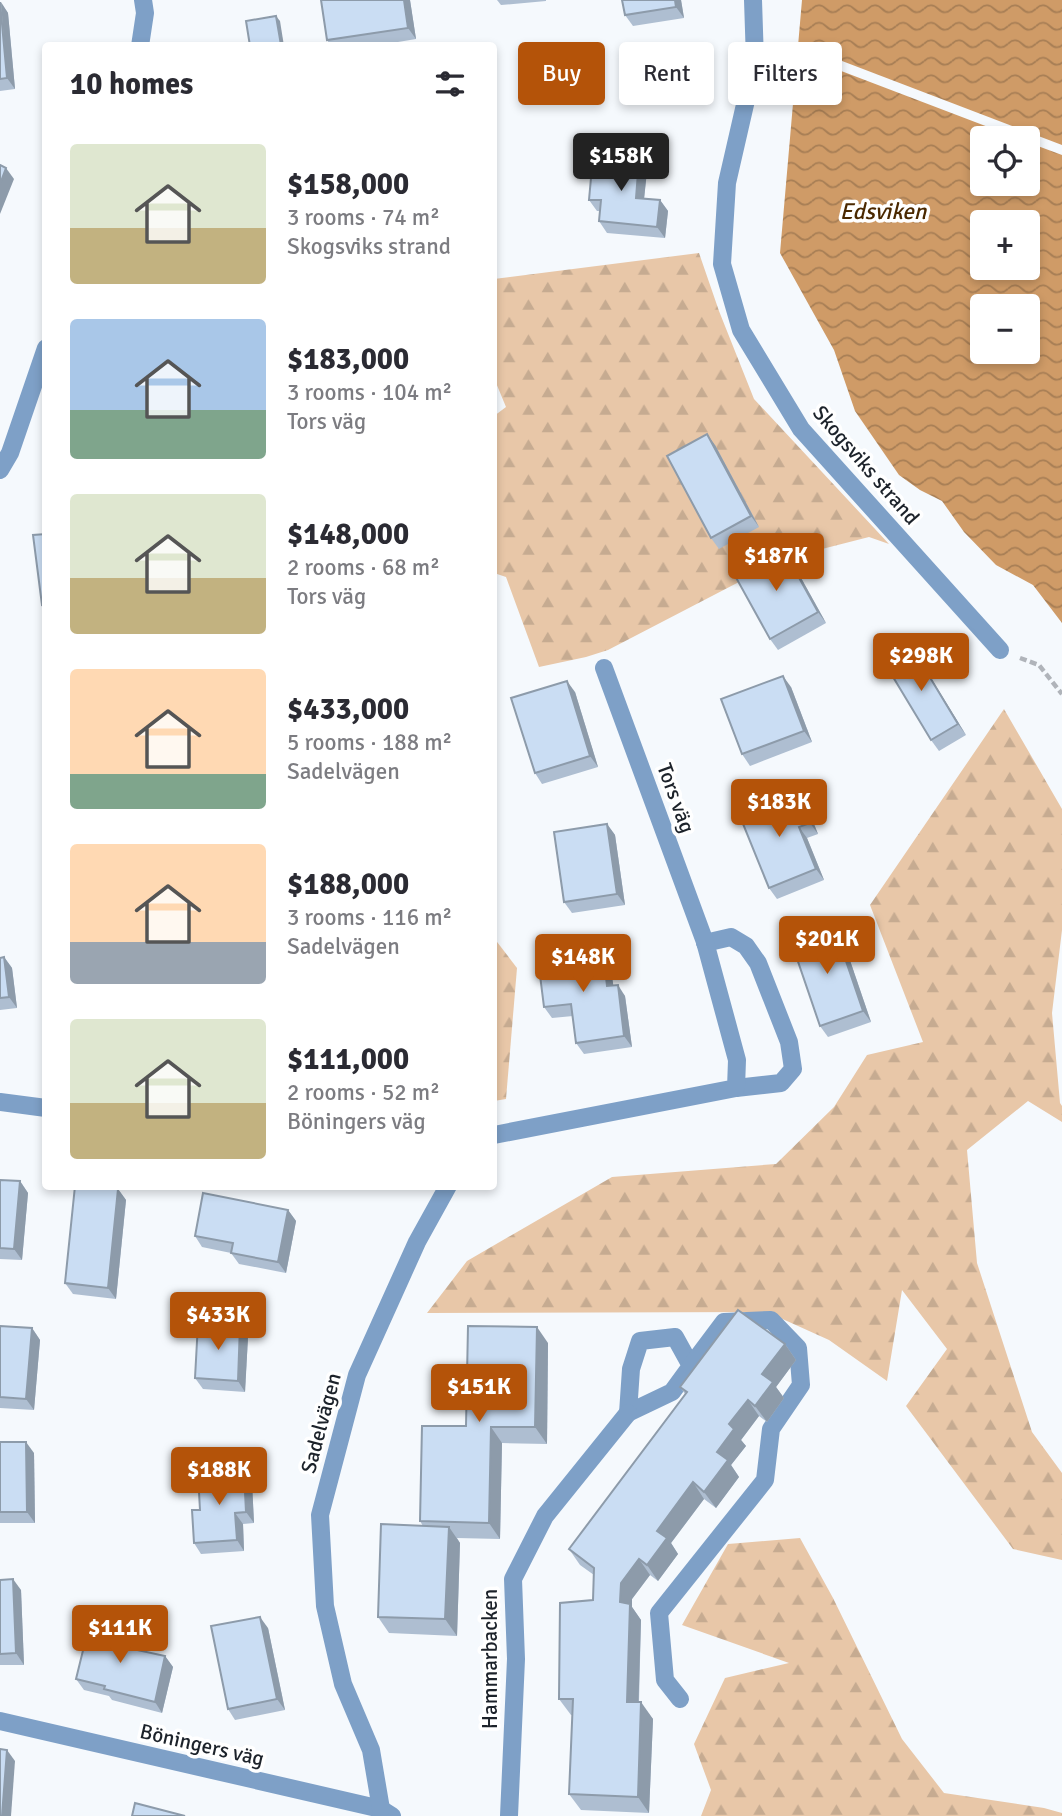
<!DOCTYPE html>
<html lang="en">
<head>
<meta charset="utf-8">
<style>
	:root { --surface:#fff; --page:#f7f7f7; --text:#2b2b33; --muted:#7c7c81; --accent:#b45309 }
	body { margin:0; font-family:Signika,sans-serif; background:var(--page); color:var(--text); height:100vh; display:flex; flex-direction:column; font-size:26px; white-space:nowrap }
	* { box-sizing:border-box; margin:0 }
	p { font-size:23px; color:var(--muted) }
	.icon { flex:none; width:38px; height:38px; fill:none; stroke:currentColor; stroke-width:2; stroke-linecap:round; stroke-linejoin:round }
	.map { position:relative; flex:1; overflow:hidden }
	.drawer { position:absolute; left:42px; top:42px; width:455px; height:1148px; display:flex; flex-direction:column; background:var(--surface); border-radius:7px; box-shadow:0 4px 10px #0003 }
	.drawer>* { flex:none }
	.top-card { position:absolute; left:518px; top:42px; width:438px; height:63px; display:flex; gap:14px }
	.controls { position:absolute; left:970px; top:126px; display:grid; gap:14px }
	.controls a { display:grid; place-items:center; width:70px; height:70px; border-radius:7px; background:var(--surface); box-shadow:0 4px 10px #0003; font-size:35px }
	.price { position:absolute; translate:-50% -60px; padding:0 16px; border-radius:7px; background:var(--accent); color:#fff; font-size:23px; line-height:46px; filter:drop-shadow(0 2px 4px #0008) }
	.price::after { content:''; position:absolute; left:50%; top:42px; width:21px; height:16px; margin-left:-10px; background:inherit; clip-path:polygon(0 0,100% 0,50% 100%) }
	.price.selected { background:#222; color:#fff }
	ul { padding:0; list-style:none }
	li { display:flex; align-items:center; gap:21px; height:175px; padding:0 28px }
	li span { display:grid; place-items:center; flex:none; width:196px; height:140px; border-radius:7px; color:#555 }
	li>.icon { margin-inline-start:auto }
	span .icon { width:84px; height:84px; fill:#fffc; stroke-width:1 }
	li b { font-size:30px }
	h2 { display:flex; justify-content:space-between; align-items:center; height:84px; padding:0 28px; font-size:30px }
	.tag { padding:0 24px; border-radius:7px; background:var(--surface); box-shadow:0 4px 10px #0003; font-size:24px; line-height:63px }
	.tag.selected { background:var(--accent); color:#fff }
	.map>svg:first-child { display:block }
</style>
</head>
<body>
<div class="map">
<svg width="1062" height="1816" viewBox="0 0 1062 1816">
	<defs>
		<pattern id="forest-firs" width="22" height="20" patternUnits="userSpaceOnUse" patternTransform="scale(1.75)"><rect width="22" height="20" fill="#e8c7a8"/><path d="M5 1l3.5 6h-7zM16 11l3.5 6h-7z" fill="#c6ab91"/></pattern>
		<pattern id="water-waves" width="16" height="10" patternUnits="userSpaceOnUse" patternTransform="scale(1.75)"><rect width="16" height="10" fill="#cf9b67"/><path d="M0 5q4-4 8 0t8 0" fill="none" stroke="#a77e55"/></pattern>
	</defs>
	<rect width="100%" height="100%" fill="#f5f9fd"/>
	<g fill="url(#forest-firs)">
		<polygon points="699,253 719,311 754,399 889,544 869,537 783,559 608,650 586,657 539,667 506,577 494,573 494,416 506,407 494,378 494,279"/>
		<polygon points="1004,709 1062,809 1062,930 1052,1013 1060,1103 1062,1106 1062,1122 1028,1101 967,1150 977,1263 1032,1432 1062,1473 1062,1560 1013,1549 906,1406 947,1349 902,1290 887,1381 829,1340 767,1312 427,1313 467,1261 612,1177 776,1164 834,1107 867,1055 923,1042 870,905"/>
		<polygon points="494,938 517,968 506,1099 494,1101"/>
		<polygon points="800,1538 833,1598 902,1739 944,1793 1044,1808 1062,1813 1062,1816 701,1816 711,1790 694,1744 725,1678 789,1663 682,1625 728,1544"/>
	</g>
	<path fill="url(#water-waves)" fill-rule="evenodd" d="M802,0H1062V623L1033,585L996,565L964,532L942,501L920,490L899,475L855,411L834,350L780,253ZM982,138H1027V184H982ZM982,222H1027V268H982ZM982,306H1027V352H982Z"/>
	<polygon fill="#f5f9fd" points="795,43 1062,145 1062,155 1027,142 1027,138 1017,138 794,53"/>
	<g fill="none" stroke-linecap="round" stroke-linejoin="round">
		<polyline stroke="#b0b4ba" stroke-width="4.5" stroke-dasharray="7 3.5" stroke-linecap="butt" points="1020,658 1039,665 1062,694"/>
		<g stroke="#7ea0c7" stroke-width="18">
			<polyline points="753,0 755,61 727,183 722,264 741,330 801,429 1000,650"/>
			<polyline points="140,46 145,13 143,0"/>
			<polyline points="0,470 10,453 46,348"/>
			<polyline points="705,943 731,937 746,946 758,963 789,1042 793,1069 781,1083 736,1088"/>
			<polyline points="0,1102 46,1108"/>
			<polyline points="494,1135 736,1088 737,1060 705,942 604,668"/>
			<polygon points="675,1337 691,1366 672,1392 628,1413 631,1369 640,1341"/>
			<polyline points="680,1699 665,1680 659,1613 765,1480 771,1429 801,1385 798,1348 771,1320 724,1322 691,1366"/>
			<polyline points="0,1721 381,1809 392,1816"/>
			<polyline points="381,1809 371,1750 343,1684 325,1606 320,1515 357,1375 417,1242 448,1186"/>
			<polyline points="509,1816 516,1659 513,1579 545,1516 628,1413"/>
		</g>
	</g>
	<g fill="#aebed1">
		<polygon points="321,0 410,0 416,39 374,46 331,46 327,40"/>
		<polygon points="497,0 546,0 546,1 501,5"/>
		<polygon points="622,0 681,0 684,18 633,26 625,15"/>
		<polygon points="0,2 8,13 15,89 0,91"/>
		<polygon points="639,160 647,171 644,198 660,200 668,211 665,238 607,233 599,221 600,211 597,211 589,200"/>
		<polygon points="715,445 759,527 719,549 711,538"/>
		<polygon points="790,558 826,623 778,650 770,639"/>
		<polygon points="911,646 966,735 939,751 931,740"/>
		<polygon points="791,687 812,742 750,766 742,754"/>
		<polygon points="575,692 598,767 542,784 535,773"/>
		<polygon points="797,791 805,802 818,834 807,838 824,880 777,899 769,888"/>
		<polygon points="607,824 615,835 625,905 572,913 564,902"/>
		<polygon points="834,926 842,937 871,1022 828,1037 820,1026"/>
		<polygon points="4,957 12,968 17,1008 0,1010 0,958"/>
		<polygon points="610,962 613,985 625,996 632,1047 584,1054 576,1043 573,1016 552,1018 544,1007"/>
		<polygon points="0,1180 20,1181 28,1193 22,1260 0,1259"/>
		<polygon points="118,1189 126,1200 116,1299 73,1294 65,1283"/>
		<polygon points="288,1210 296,1221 286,1273 239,1264 231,1253 202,1247 195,1236"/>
		<polygon points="240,1325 248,1337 245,1392 203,1389 195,1378"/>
		<polygon points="0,1326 32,1328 40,1340 34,1410 0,1408"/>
		<polygon points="548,1343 547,1444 502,1443 500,1539 457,1538 460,1543 457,1636 389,1633 378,1617 423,1526 420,1521 466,1426"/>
		<polygon points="785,1344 796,1360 776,1387 784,1398 767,1422 759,1416 741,1440 746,1446 731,1465 739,1477 716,1508 704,1499 671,1543 678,1554 658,1581 650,1575 632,1599 632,1607 641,1620 639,1702 653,1719 649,1813 581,1810 569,1794 573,1715 571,1715 559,1699 593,1600 594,1575 580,1565 569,1549 685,1394 680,1387"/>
		<polygon points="0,1442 34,1453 35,1523 0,1523"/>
		<polygon points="244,1472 252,1483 254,1523 243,1524 244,1551 201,1554 194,1543 200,1510"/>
		<polygon points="0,1580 21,1590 24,1665 0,1665"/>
		<polygon points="268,1628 285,1710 235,1720 228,1709"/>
		<polygon points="131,1636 139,1648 138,1650 165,1656 173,1667 162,1713 112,1700 109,1696 84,1690 76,1679"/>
	</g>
	<g fill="#8d9baa">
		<polygon points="404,0 410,0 416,39 408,28"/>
		<polygon points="675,0 681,0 684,18 676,7"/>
		<polygon points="1,2 8,13 15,89 7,78"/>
		<polygon points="276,16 280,21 284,46 281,45"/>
		<polygon points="639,160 647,171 643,209 636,198"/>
		<polygon points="6,168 14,179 0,214 0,184"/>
		<polygon points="660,200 668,211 665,238 657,227"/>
		<polygon points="707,434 715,445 759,527 751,516"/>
		<polygon points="782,547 790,558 826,623 818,612"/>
		<polygon points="911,646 918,657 966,735 958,724"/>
		<polygon points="783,676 791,687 812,742 804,731"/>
		<polygon points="567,681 575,692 598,767 590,756"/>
		<polygon points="797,791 805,802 818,834 810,823"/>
		<polygon points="607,824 615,835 625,905 617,894"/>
		<polygon points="799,827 807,838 824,880 816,869"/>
		<polygon points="834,926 842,937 871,1022 863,1011"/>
		<polygon points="603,951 610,962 615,997 607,986"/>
		<polygon points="4,957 12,968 17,1008 9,997"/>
		<polygon points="618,985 625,996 632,1047 624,1036"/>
		<polygon points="20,1181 28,1193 22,1260 14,1249"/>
		<polygon points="118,1189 126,1200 116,1299 108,1288"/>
		<polygon points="288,1210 296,1221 286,1273 278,1262"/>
		<polygon points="240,1325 248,1337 245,1392 238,1381"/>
		<polygon points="537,1327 548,1343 547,1444 535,1427"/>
		<polygon points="32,1328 40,1340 34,1410 26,1399"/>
		<polygon points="785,1344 796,1360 776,1387 784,1398 767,1422 755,1406 762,1374"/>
		<polygon points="748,1400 759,1416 741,1440 746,1446 731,1465 739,1477 716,1508 704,1492 717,1452 729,1424"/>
		<polygon points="491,1427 502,1443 500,1539 489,1523"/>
		<polygon points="26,1442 34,1453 35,1523 27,1512"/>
		<polygon points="244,1472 252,1483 254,1523 246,1512"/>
		<polygon points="693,1482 704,1499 671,1543 678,1554 658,1581 647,1565 657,1531"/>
		<polygon points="235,1513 243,1524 244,1551 237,1540"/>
		<polygon points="449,1527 460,1543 457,1636 445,1619"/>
		<polygon points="639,1559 650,1575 632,1599 632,1607 641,1620 638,1718 627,1702 620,1602 621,1583"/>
		<polygon points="13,1579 21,1590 24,1665 16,1653"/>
		<polygon points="260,1617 268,1628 285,1710 277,1699"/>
		<polygon points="131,1636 139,1648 136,1659 128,1648"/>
		<polygon points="165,1656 173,1667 162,1713 155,1702"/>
		<polygon points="641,1702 653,1719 649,1813 638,1797"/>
		<polygon points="7,1750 15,1761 11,1816 2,1816"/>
	</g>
	<g fill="#caddf3" stroke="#8d9baa" stroke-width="2">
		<polygon points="321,0 404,0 408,28 327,40"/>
		<polygon points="622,0 675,0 676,7 625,15"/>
		<polygon points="0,2 7,78 0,79"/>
		<polygon points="276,16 281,45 250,46 246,21"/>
		<polygon points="593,156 639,160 636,198 660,200 657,227 599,221 601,200 589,200"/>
		<polygon points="0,165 6,168 0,184"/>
		<polygon points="707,434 751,516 711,538 667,456"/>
		<polygon points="46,534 46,604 42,605 33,535"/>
		<polygon points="782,547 818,612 770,639 734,574"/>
		<polygon points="911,646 958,724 931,740 884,662"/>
		<polygon points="783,676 804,731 742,754 721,699"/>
		<polygon points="567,681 590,756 535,773 511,698"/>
		<polygon points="797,791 810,823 799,827 816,869 769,888 739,814"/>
		<polygon points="607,824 617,894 564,902 554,832"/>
		<polygon points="834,926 863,1011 820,1026 791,941"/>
		<polygon points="603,951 607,986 618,985 624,1036 576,1043 571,1004 544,1007 538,959"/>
		<polygon points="4,957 9,997 0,998 0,958"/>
		<polygon points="0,1180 20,1181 14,1249 0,1248"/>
		<polygon points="75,1186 96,1186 118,1189 108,1288 65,1283"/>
		<polygon points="203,1193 288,1210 278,1262 231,1253 233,1243 195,1236"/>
		<polygon points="738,1310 785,1344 762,1374 773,1382 755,1406 748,1400 729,1424 734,1429 717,1452 728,1460 704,1492 693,1482 657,1531 667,1538 647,1565 639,1559 621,1583 620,1602 630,1604 627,1702 641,1702 638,1797 569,1794 573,1699 559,1699 560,1603 593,1600 594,1568 569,1549 687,1392 680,1387"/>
		<polygon points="198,1323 240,1325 238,1381 195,1378"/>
		<polygon points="0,1326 32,1328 26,1399 0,1397"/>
		<polygon points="468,1326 537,1327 535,1427 491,1427 489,1523 420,1521 422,1426 466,1426"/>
		<polygon points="0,1442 26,1442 27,1512 0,1512"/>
		<polygon points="244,1472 246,1512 235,1513 237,1540 194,1543 192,1510 200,1510 198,1474"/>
		<polygon points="381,1524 449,1527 445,1619 378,1617"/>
		<polygon points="13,1579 16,1653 0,1654 0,1580"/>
		<polygon points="260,1617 277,1699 228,1709 211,1626"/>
		<polygon points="89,1626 131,1636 128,1648 165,1656 155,1702 104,1689 105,1686 76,1679"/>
		<polygon points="0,1749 7,1750 2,1816 0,1816"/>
		<polygon points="135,1803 185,1816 132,1816"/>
	</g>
	<g text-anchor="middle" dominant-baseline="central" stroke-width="7" stroke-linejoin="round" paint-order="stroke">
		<g font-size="21" fill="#1c222a" stroke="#fff">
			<text transform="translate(866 465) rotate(49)">Skogsviks strand</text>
			<text transform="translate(676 798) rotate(70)">Tors väg</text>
			<text transform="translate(321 1423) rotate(-75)">Sadelvägen</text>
			<text transform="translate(490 1659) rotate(-90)">Hammarbacken</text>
			<text transform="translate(202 1745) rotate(13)">Böningers väg</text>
		</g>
		<g font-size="23" font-style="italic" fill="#4a2800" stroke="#fff">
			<text x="883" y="211">Edsviken</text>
		</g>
	</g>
</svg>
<div class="controls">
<a><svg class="icon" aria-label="locate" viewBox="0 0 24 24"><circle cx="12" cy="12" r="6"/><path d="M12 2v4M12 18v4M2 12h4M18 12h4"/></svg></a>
<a>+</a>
<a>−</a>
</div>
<b class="price selected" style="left:621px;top:193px">$158K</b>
<b class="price" style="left:776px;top:593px">$187K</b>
<b class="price" style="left:921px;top:693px">$298K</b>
<b class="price" style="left:779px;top:839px">$183K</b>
<b class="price" style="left:827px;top:976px">$201K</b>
<b class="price" style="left:583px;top:994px">$148K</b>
<b class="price" style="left:218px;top:1352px">$433K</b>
<b class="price" style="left:479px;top:1424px">$151K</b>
<b class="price" style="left:219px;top:1507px">$188K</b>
<b class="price" style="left:120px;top:1665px">$111K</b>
<div class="top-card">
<a class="tag selected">Buy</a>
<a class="tag">Rent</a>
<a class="tag">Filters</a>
</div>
<section class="drawer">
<h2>10 homes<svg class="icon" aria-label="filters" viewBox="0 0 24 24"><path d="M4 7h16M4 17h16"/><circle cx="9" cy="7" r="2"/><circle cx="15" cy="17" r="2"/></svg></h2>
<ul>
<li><span style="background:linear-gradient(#dfe7d0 60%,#c2b280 0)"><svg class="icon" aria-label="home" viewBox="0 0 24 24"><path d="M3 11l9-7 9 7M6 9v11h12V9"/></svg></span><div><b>$158,000</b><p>3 rooms · 74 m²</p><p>Skogsviks strand</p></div></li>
<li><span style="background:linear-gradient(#a9c7e8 65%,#7fa58c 0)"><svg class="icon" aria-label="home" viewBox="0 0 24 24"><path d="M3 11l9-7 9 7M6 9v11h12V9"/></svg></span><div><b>$183,000</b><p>3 rooms · 104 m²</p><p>Tors väg</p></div></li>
<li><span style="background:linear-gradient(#dfe7d0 60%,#c2b280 0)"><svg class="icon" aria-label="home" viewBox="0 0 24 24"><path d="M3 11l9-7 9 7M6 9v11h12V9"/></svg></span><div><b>$148,000</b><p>2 rooms · 68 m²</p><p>Tors väg</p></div></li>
<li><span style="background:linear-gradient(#ffd9b3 75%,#7fa58c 0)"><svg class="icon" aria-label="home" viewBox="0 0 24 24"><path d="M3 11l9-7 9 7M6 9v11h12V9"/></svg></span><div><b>$433,000</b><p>5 rooms · 188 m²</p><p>Sadelvägen</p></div></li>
<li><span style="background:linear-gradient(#ffd9b3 70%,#9aa5b1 0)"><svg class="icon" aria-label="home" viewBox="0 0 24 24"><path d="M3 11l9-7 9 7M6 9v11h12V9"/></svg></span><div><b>$188,000</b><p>3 rooms · 116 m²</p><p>Sadelvägen</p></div></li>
<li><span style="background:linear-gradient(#dfe7d0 60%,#c2b280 0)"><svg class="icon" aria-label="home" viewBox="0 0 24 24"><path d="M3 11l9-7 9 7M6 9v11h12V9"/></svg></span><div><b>$111,000</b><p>2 rooms · 52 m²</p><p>Böningers väg</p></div></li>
</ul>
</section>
</div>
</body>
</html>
